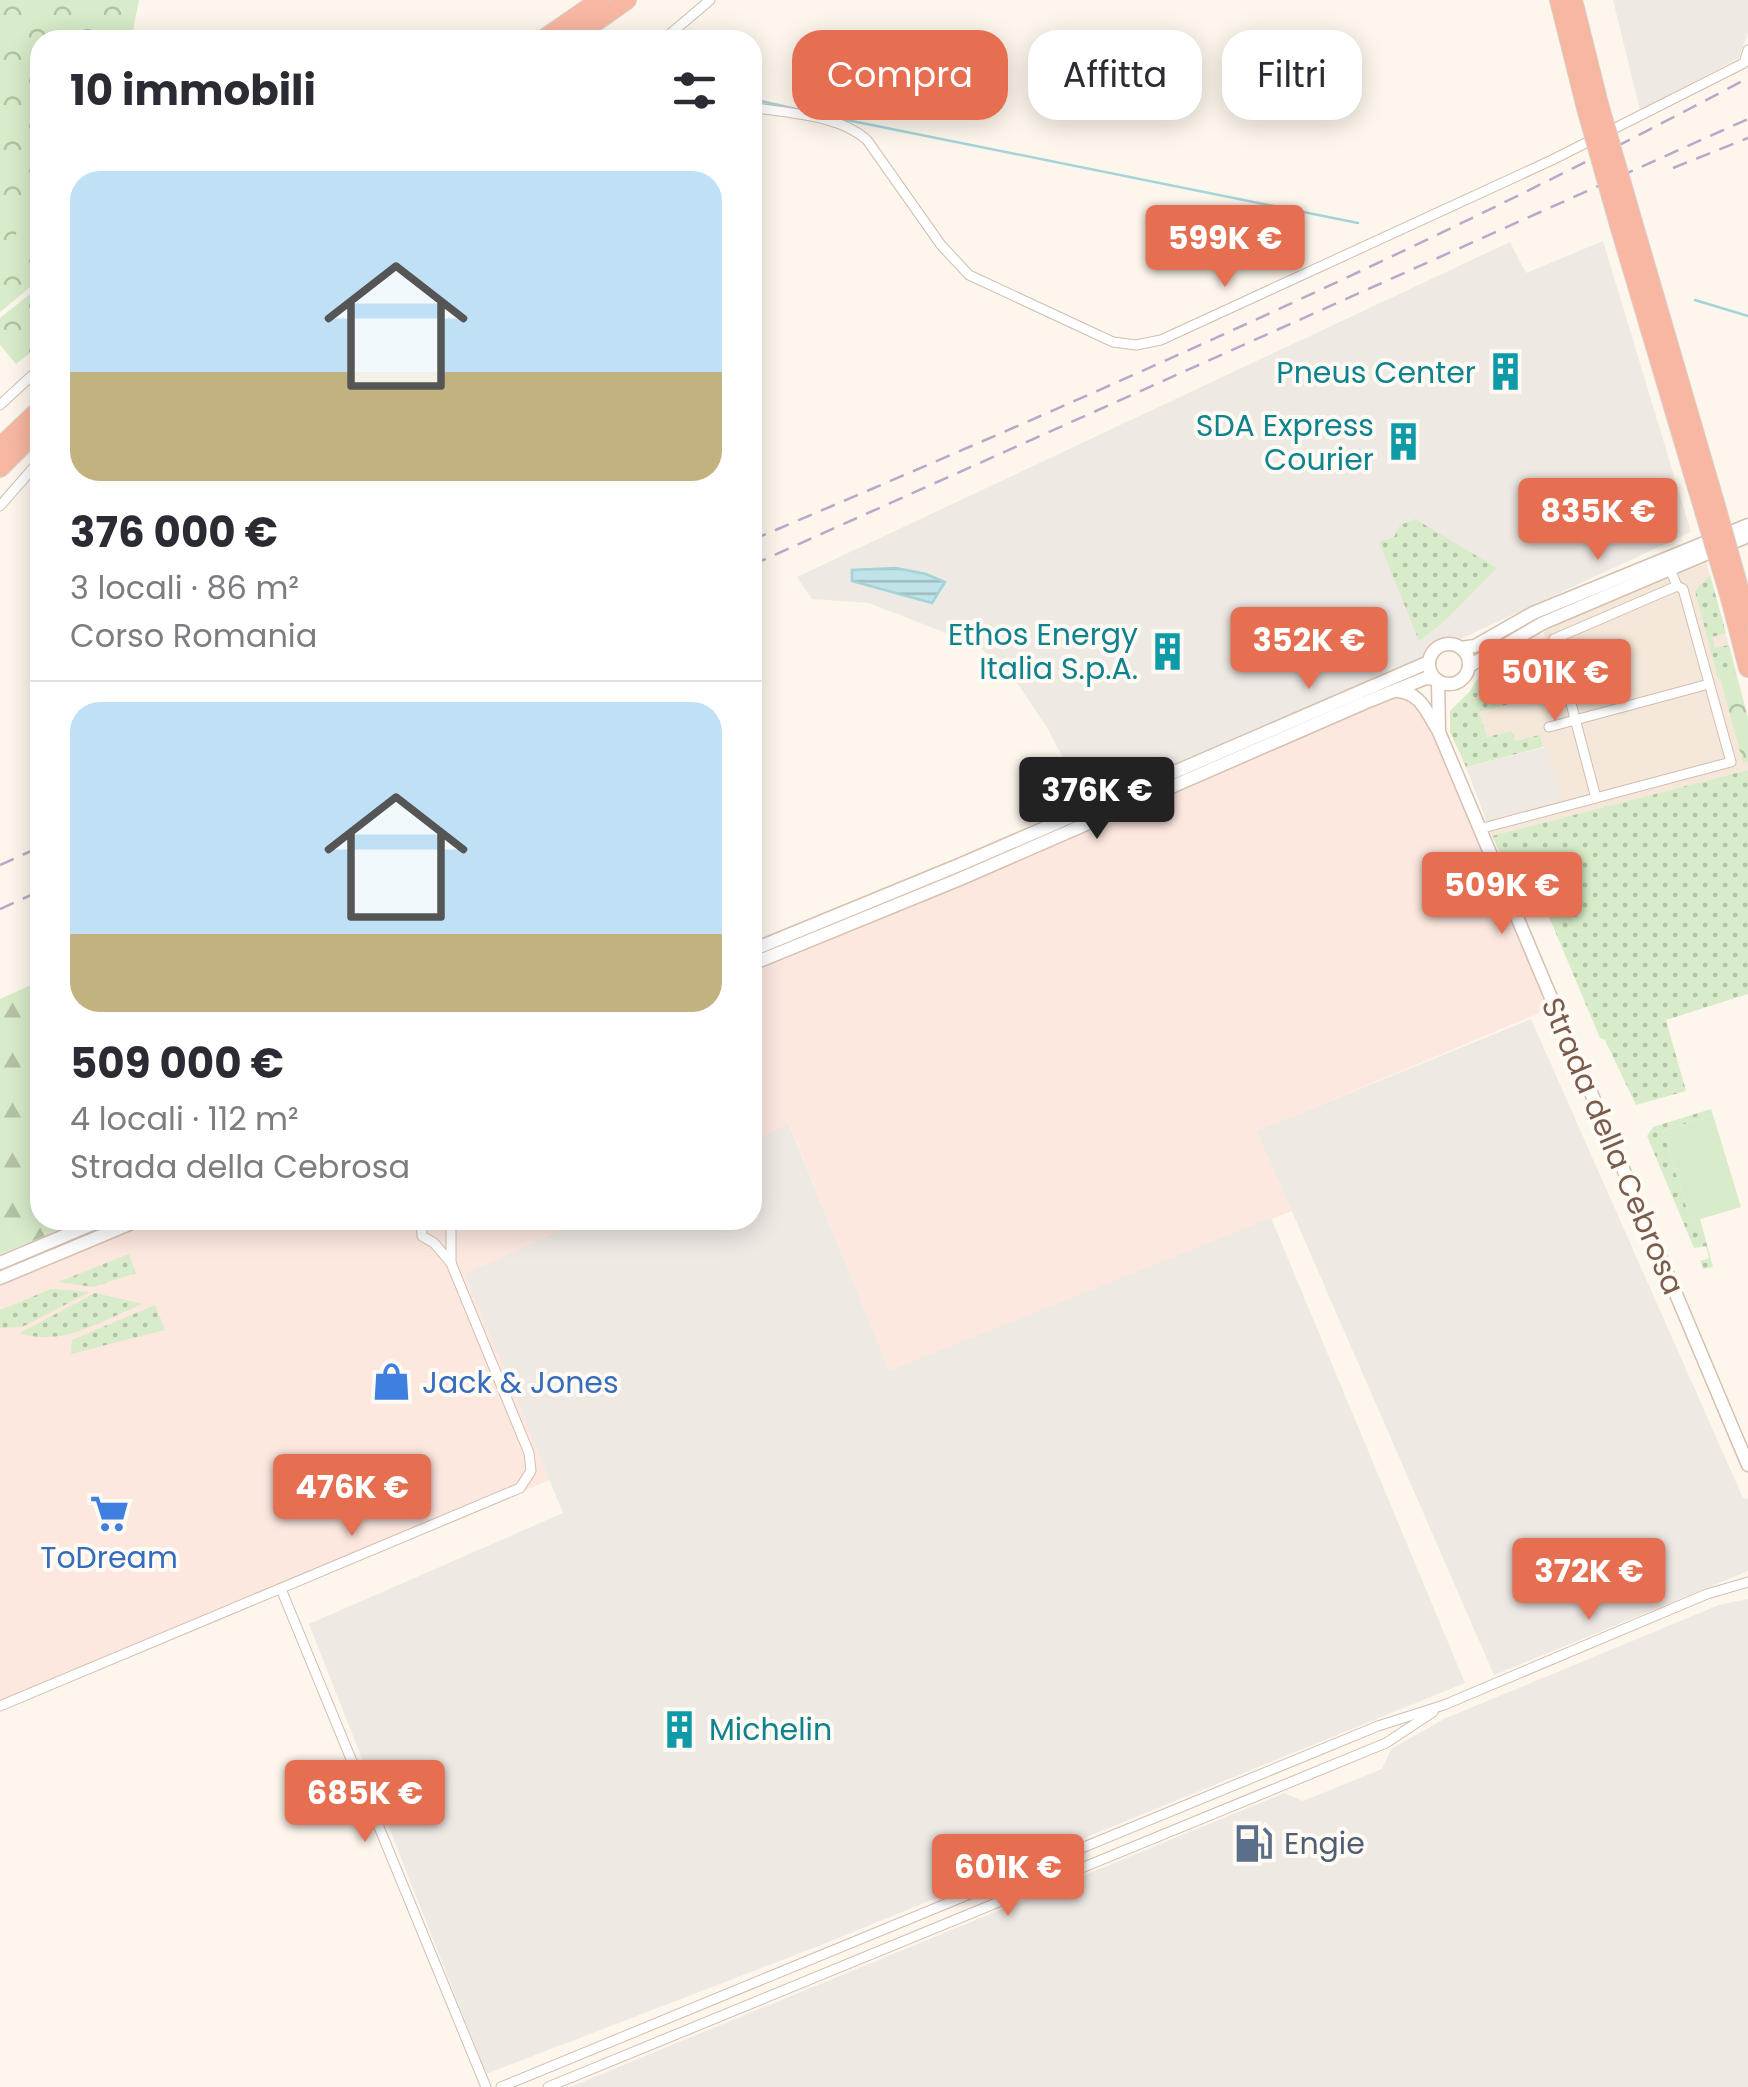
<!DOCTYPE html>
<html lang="it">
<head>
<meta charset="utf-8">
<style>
	:root { --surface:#fff; --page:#f7f7f7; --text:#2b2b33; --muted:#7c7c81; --line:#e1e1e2; --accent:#e76f51 }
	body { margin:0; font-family:Poppins,sans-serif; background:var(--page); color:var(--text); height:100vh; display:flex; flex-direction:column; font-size:38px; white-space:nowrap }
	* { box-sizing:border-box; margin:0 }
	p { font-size:32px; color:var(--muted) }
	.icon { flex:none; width:55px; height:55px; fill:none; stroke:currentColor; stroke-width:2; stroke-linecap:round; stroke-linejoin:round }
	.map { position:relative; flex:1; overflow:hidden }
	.details { position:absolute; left:30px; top:30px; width:732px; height:1200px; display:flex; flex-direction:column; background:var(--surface); border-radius:30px; box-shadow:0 5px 25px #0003 }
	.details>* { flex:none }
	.banner { position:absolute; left:792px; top:30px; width:805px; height:90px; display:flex; gap:20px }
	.price { position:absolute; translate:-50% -85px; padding:0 22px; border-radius:10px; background:var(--accent); color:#fff; font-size:32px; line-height:65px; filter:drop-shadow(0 2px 5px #0008) }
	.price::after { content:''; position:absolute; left:50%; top:60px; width:30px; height:22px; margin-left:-15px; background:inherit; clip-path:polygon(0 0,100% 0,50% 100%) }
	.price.on { background:#222; color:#fff }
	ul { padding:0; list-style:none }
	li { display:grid; align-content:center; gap:20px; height:530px; padding:0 40px }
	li+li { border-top:2px solid var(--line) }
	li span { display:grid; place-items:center; height:310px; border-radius:30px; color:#555 }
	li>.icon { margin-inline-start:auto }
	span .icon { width:180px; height:180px; fill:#fffc; stroke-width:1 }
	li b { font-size:42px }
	h2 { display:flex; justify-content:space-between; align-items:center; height:120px; padding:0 40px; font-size:42px }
	.tag { padding:0 35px; border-radius:30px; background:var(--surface); box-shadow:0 5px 25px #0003; font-size:35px; line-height:90px }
	.tag.on { background:var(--accent); color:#fff }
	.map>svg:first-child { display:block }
</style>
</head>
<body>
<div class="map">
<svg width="1748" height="2087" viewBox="0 0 1748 2087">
	<defs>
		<pattern id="grass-dots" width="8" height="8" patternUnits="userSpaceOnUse" patternTransform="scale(2.5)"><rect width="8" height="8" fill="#d8ecc9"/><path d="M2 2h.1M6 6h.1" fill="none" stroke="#b4c2a5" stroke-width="1.8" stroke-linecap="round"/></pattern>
		<pattern id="forest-firs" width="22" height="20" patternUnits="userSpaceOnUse" patternTransform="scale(2.5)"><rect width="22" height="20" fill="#d8ecc9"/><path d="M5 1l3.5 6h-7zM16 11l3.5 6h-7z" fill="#b4c2a5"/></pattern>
		<pattern id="park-crowns" width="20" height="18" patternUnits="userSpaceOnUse" patternTransform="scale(2.5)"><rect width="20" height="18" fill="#d8ecc9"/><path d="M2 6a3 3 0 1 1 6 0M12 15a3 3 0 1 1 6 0" fill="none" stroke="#b4c2a5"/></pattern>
		<pattern id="water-rules" width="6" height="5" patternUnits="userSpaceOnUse" patternTransform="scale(2.5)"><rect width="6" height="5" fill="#bfe3e8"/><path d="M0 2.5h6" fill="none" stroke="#a0bbbe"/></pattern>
	</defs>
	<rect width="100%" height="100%" fill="#fdf6ec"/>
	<polygon fill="#f5e8da" points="1706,561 1748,717 1748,770 1492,836 1486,820 1553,801 1546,747 1543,747 1540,736 1515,741 1512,731 1486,737 1479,712 1532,698 1527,678 1554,670 1543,629"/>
	<g fill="#fde8e0">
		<polygon points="1394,691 1418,698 1554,1007 1258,1131 1292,1211 889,1372 790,1125 753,1141 752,964"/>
		<polygon points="139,1220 583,1220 466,1275 550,1480 0,1706 0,1278"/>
	</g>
	<g fill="#efe9e4">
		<polygon points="1613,0 1748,0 1748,32 1739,58 1640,110"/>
		<polygon points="1603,241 1691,532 1370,681 1085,801 1048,729 1020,687 979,646 869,603 812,599 797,577 1510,242 1526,273"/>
		<polygon points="1546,747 1562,800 1486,820 1466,767"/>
		<polygon points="1531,1019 1743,1498 1748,1499 1748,1571 1494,1675 1257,1131"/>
		<polygon points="789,1124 889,1371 1271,1218 1465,1683 816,1947 486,2074 309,1624 563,1513 465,1274 583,1220 752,1220 753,1141"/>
		<polygon points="1748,1599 1748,2087 570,2087 1284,1793 1303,1801 1382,1769 1391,1749 1446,1718 1719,1605"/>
	</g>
	<g fill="url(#grass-dots)">
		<polygon points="1415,519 1497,568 1447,619 1419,641 1379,542 1394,537 1400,525"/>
		<polygon points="1710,575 1726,633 1712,637 1715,648 1729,645 1736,673 1718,678 1695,591"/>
		<polygon points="1546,640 1554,671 1527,678 1532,698 1479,712 1487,737 1512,731 1515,741 1540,735 1543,747 1466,767 1450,732 1450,711 1470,691 1489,660"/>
		<polygon points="1748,770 1748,994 1666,1020 1686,1091 1636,1105 1605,1040 1600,1038 1531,874 1511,877 1492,836"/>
		<polygon points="1711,1109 1713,1115 1663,1131 1691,1222 1700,1219 1713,1267 1703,1269 1700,1261 1709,1258 1706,1246 1694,1248 1647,1136 1653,1127"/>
		<polygon points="129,1254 136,1273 93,1287 58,1282"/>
		<polygon points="51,1289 90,1292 22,1327 0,1328 0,1310"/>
		<path d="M95,1293L143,1304C104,1319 63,1348 20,1333Z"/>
		<polygon points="155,1305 165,1330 71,1354 72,1340"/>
	</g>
	<polygon fill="url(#forest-firs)" points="40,981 40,1220 84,1220 0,1254 0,999"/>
	<g fill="url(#park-crowns)">
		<polygon points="0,0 139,0 131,40 40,40 40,279 0,312"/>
		<polygon points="40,286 40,345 16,364 0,345 0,318"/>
		<polygon points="1736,673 1748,719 1748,762 1743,763 1720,677"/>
	</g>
	<g fill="#d8ecc9">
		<polygon points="21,207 40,210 40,245 15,240"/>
		<polygon points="1713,1115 1741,1207 1691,1222 1663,1131"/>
	</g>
	<polygon fill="url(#water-rules)" stroke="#a5d3da" stroke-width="2.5" points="896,568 926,574 945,582 932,603 852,581 852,570"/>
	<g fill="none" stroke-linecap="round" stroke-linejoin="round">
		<g stroke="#a5d3da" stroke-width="2.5">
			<polyline points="752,99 805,111"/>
			<polyline points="832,117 1358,223"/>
			<polyline points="1695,300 1748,316"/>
		</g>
		<defs>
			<g id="minor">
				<polyline points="663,40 710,0"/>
				<path d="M752,107C789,114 838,114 867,140L941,245L969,275L1113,342L1136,345L1161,340L1552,160L1744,63L1748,50"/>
				<polyline points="0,405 40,368"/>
				<polyline points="0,506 40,460"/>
				<polyline points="1549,727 1709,684"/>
				<polyline points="1596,798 1554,639 1677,586"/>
				<polyline points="1479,829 1731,762 1683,589 1677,586 1670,569"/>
				<polyline points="421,1220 422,1236 434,1243 451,1263"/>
				<polyline points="281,1589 486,2087"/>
				<polyline points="0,1706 520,1488 531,1471 529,1453 451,1263 451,1220"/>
				<polyline points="501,2087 1378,1726 1444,1705 1707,1594 1748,1582"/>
				<polyline points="548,2087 1386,1743 1433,1712"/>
			</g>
			<g id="secondary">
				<circle cx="1449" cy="664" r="20"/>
				<polyline points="1461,648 1475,646 1533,613 1748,525"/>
				<polyline points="1469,666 1543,623 1748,536"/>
				<polyline points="1438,681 1439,732 1748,1465"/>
				<path d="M1398,691C1421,693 1427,713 1438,730"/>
				<polyline points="752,950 959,865 1429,662"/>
				<polyline points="752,964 960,879 1364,703 1426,678 1435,679"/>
				<polyline points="0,1263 102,1220"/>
				<polyline points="0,1278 139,1220"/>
			</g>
			<g id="motorway">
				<polyline points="1559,0 1586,108"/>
				<polyline points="1573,0 1599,104"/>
				<polyline points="542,40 600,0"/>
				<polyline points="570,40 627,0"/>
				<polyline points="1633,222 1716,506"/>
				<polyline points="1619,225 1704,511"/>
				<polyline points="0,447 40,409"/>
				<polyline points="0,468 40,428"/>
				<polyline points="1741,595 1748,619"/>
				<polyline points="1730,598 1748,668"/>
			</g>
		</defs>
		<use href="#minor" stroke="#d1beb0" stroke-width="11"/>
		<use href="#secondary" stroke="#d6c0b0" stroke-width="15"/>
		<use href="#motorway" stroke="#dad1cd" stroke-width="20"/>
		<use href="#minor" stroke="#fff" stroke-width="9"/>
		<use href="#secondary" stroke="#fff" stroke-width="12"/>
		<use href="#motorway" stroke="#f7b7a3" stroke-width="18"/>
		<g stroke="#b9a8c9" stroke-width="2.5" stroke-dasharray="15 10" stroke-linecap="butt">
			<polyline points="1673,168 1748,138"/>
			<path d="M752,540C1089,397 1425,250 1748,78"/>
			<polyline points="752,565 1748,119"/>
			<polyline points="0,865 40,847"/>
			<polyline points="0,909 40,891"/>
		</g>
		<defs>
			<g id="motorway-bridge">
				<polyline points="1599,104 1633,222"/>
				<polyline points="1586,108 1619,225"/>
				<polyline points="1716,506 1741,595"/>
				<polyline points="1704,511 1730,598"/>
			</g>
		</defs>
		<use href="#motorway-bridge" stroke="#dad1cd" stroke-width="20" stroke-linecap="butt"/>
		<use href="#motorway-bridge" stroke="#f7b7a3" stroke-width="18"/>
	</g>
	<defs>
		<symbol id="building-bare" viewBox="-9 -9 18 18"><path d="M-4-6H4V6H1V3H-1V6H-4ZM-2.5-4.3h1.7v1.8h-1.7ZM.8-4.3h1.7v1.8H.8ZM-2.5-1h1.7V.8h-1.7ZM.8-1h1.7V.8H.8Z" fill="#0f9aa8" stroke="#fffaf3" stroke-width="2.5" paint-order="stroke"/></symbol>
		<symbol id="shop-bare" viewBox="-9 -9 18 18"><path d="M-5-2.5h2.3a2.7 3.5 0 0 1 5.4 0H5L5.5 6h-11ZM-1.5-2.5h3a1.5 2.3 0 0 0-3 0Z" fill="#3f7fe0" stroke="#fffaf3" stroke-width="2.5" paint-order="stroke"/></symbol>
		<symbol id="supermarket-bare" viewBox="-9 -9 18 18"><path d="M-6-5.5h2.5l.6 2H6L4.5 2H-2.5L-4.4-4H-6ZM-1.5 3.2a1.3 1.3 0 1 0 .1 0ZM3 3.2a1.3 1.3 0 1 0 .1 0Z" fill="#3f7fe0" stroke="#fffaf3" stroke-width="2.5" paint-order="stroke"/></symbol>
		<symbol id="fuel-bare" viewBox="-9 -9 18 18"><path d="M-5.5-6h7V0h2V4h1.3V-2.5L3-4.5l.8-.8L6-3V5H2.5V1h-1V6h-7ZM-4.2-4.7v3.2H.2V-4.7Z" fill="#5c6f8a" stroke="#fffaf3" stroke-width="2.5" paint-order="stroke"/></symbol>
	</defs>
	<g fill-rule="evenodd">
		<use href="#building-bare" x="1478" y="344" width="55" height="55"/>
		<use href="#building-bare" x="1376" y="414" width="55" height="55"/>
		<use href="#building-bare" x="1140" y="624" width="55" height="55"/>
		<use href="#shop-bare" x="364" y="1354" width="55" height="55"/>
		<use href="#supermarket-bare" x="82" y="1486" width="55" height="55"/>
		<use href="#building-bare" x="652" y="1702" width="55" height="55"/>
		<use href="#fuel-bare" x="1226" y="1816" width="55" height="55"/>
	</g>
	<g text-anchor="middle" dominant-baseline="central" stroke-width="8" stroke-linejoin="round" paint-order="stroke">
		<g font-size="30" fill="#0d838f" stroke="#fffaf3" text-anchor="end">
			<text x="1476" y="372">Pneus Center</text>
			<text x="1374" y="425">SDA Express<tspan x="1374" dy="34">Courier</tspan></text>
			<text x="1138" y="634">Ethos Energy<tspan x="1138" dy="34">Italia S.p.A.</tspan></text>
			<text x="709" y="1729" text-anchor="start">Michelin</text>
		</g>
		<g font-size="30" fill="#7a5c4d" stroke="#fffaf3">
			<text transform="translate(1613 1146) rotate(67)">Strada della Cebrosa</text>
		</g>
		<g font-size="30" fill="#366cbe" stroke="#fffaf3" text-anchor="start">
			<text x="422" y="1382">Jack &amp; Jones</text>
			<text x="109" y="1557" text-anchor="middle">ToDream</text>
		</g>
		<g font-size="30" fill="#4e5e75" stroke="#fffaf3" text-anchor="start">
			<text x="1284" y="1843">Engie</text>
		</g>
	</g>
</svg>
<b class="price" style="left:1225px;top:290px">599K €</b>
<b class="price" style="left:1598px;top:563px">835K €</b>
<b class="price" style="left:1309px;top:692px">352K €</b>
<b class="price" style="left:1555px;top:724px">501K €</b>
<b class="price on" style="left:1097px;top:842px">376K €</b>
<b class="price" style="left:1502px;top:937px">509K €</b>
<b class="price" style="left:352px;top:1539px">476K €</b>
<b class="price" style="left:1589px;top:1623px">372K €</b>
<b class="price" style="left:365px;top:1845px">685K €</b>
<b class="price" style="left:1008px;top:1919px">601K €</b>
<div class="banner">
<a class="tag on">Compra</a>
<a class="tag">Affitta</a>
<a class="tag">Filtri</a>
</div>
<section class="details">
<h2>10 immobili<svg class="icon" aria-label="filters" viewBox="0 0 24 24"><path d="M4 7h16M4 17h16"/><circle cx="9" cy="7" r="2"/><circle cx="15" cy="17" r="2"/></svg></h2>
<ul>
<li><span style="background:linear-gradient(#bfe0f5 65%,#c2b280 0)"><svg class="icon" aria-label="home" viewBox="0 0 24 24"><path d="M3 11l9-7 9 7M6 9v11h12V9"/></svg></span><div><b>376 000 €</b><p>3 locali · 86 m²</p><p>Corso Romania</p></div></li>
<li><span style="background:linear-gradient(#bfe0f5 75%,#c2b280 0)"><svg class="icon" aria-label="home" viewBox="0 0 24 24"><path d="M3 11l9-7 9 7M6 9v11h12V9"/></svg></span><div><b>509 000 €</b><p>4 locali · 112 m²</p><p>Strada della Cebrosa</p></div></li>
</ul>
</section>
</div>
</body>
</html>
